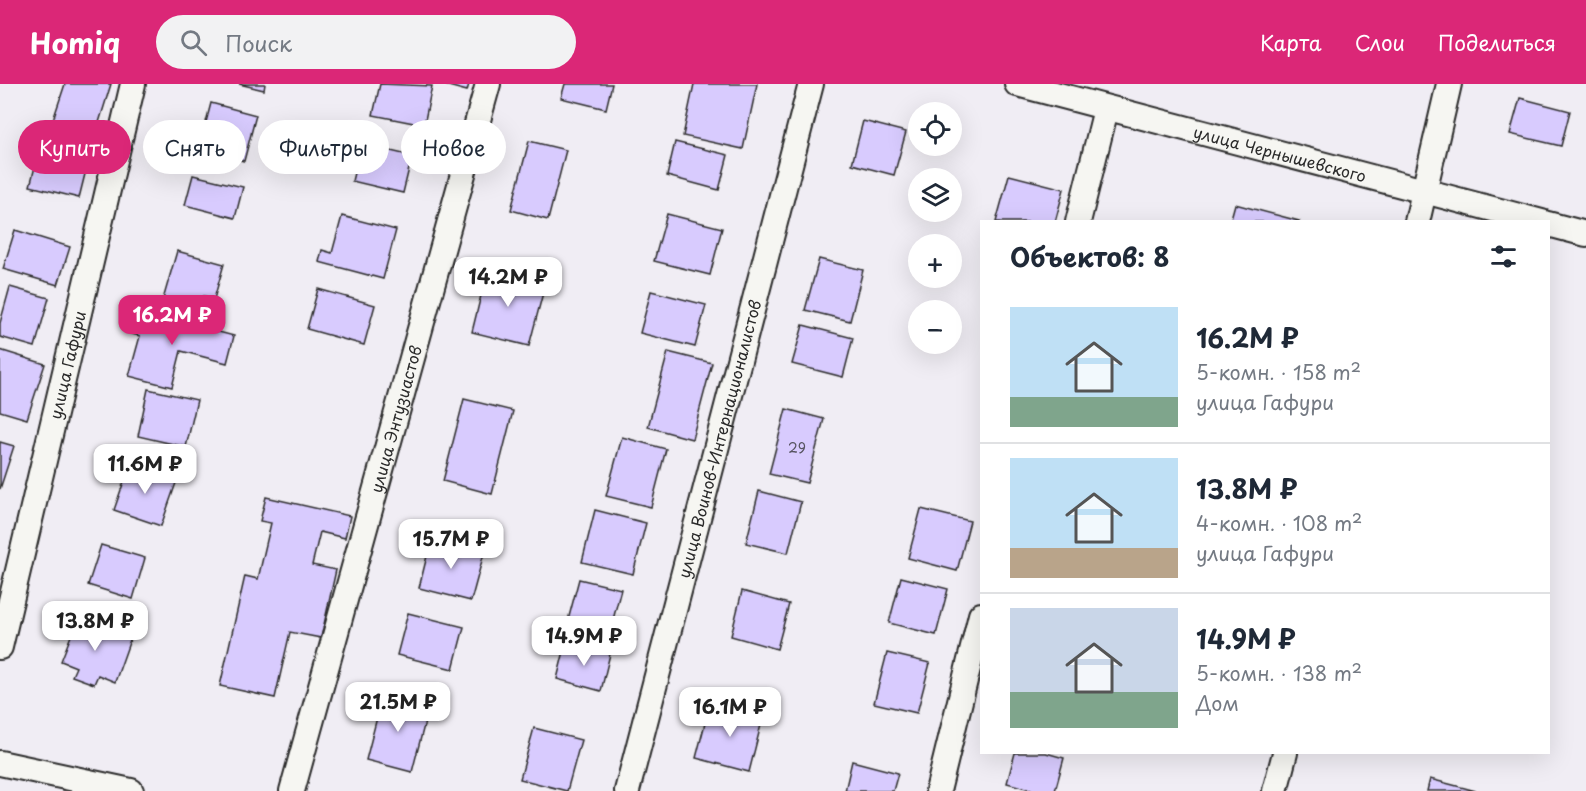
<!DOCTYPE html>
<html lang="ru">
<head>
<meta charset="utf-8">
<style>
	:root { --surface:#fff; --page:#f2f2f3; --text:#1f2937; --muted:#747a83; --line:#e0e1e3; --accent:#db2777 }
	body { margin:0; font-family:"Playpen Sans",sans-serif; background:var(--page); color:var(--text); height:100vh; display:flex; flex-direction:column; font-size:22px; white-space:nowrap }
	* { box-sizing:border-box; margin:0 }
	p { font-size:20px; color:var(--muted) }
	.icon { flex:none; width:33px; height:33px; fill:none; stroke:currentColor; stroke-width:2; stroke-linecap:round; stroke-linejoin:round }
	.map { position:relative; flex:1; overflow:hidden }
	.panel { position:absolute; left:980px; top:136px; width:570px; height:534px; display:flex; flex-direction:column; background:var(--surface); border-radius:0px; box-shadow:0 6px 24px #0002 }
	.panel>* { flex:none }
	.top-card { position:absolute; left:18px; top:36px; width:570px; height:54px; display:flex; gap:12px }
	.buttons { position:absolute; left:908px; top:18px; display:grid; gap:12px }
	.buttons a { display:grid; place-items:center; width:54px; height:54px; border-radius:50%; background:var(--surface); box-shadow:0 6px 24px #0002; font-size:30px }
	.price { position:absolute; translate:-50% -51px; padding:0 14px; border-radius:12px; background:#fff; color:#222; font-size:20px; line-height:39px; filter:drop-shadow(0 2px 3px #0008) }
	.price::after { content:''; position:absolute; left:50%; top:36px; width:18px; height:14px; margin-left:-9px; background:inherit; clip-path:polygon(0 0,100% 0,50% 100%) }
	.price.selected { background:var(--accent); color:#fff }
	ul { padding:0; list-style:none }
	li { display:flex; align-items:center; gap:18px; height:150px; padding:0 30px }
	li+li { border-top:2px solid var(--line) }
	li span { display:grid; place-items:center; flex:none; width:168px; height:120px; border-radius:0px; color:#555 }
	li>.icon { margin-inline-start:auto }
	span .icon { width:72px; height:72px; fill:#fffc; stroke-width:1 }
	li b { font-size:26px }
	h2 { display:flex; justify-content:space-between; align-items:center; height:72px; padding:0 30px; font-size:26px }
	.tag { padding:0 21px; border-radius:27px; background:var(--surface); box-shadow:0 6px 24px #0002; font-size:21px; line-height:54px }
	.tag.selected { background:var(--accent); color:#fff }
	header { display:flex; align-items:center; gap:36px; box-sizing:border-box; height:84px; padding:0 30px; background:var(--accent); color:#fff }
	header strong { font-size:28px }
	nav { display:flex; gap:33px; margin-inline-start:auto; font-size:21px }
	.search { width:420px; height:54px; background:var(--page); display:flex; align-items:center; gap:15px; box-sizing:border-box; padding:0 21px; border-radius:33px; color:var(--muted); font-size:22px }
	.map>svg:first-child { display:block }
</style>
</head>
<body>
<header>
<strong>Homiq</strong>
<div class="search"><svg class="icon" aria-label="search" viewBox="0 0 24 24"><circle cx="10" cy="10" r="6"/><path d="M15 15l6 6"/></svg>Поиск</div>
<nav><a>Карта</a><a>Слои</a><a>Поделиться</a></nav>
</header>
<div class="map">
<svg width="1586" height="707" viewBox="0 0 1586 707">
	<rect width="100%" height="100%" fill="#f0edf4"/>
	<filter id="ink" filterUnits="userSpaceOnUse"><feTurbulence type="fractalNoise" baseFrequency=".0167" numOctaves="2"/><feDisplacementMap in="SourceGraphic" scale="12" xChannelSelector="R" yChannelSelector="G"/><feConvolveMatrix kernelMatrix="1 2 1 2 8 2 1 2 1" color-interpolation-filters="sRGB"/></filter>
	<g filter="url(#ink)">
		<g fill="#d8cbfe" stroke="#2b2b2b" stroke-width="1.5">
			<polygon points="65,0 111,0 92,61 49,48"/>
			<polygon points="239,0 265,0 264,6"/>
			<polygon points="380,0 432,2 424,41 373,31"/>
			<polygon points="441,0 469,0 467,7"/>
			<polygon points="565,0 612,0 606,25 561,14"/>
			<polygon points="694,0 757,0 743,65 683,52"/>
			<polygon points="1520,14 1570,27 1561,62 1510,50"/>
			<polygon points="211,19 256,31 244,77 199,65"/>
			<polygon points="863,37 906,48 894,91 852,80"/>
			<polygon points="43,52 82,61 80,72 89,74 79,114 30,102"/>
			<polygon points="529,57 566,66 548,136 511,126"/>
			<polygon points="675,58 728,71 719,106 667,92"/>
			<polygon points="361,60 412,72 403,109 352,97"/>
			<polygon points="193,91 243,103 235,134 185,121"/>
			<polygon points="1009,91 1064,105 1055,138 996,138"/>
			<polygon points="1235,120 1299,137 1298,138 1230,138"/>
			<polygon points="667,130 722,144 710,191 654,177"/>
			<polygon points="342,132 396,146 383,195 319,178 322,166 332,169"/>
			<polygon points="15,146 70,163 58,201 3,185"/>
			<polygon points="177,167 224,180 214,215 204,212 197,236 160,226"/>
			<polygon points="819,175 863,186 850,237 805,226"/>
			<polygon points="487,187 545,201 529,262 472,248"/>
			<polygon points="10,203 49,214 35,263 0,253 0,239"/>
			<polygon points="318,205 375,221 364,261 307,245"/>
			<polygon points="651,207 706,221 695,263 640,249"/>
			<polygon points="135,226 234,252 227,279 181,267 172,303 129,292 140,252 128,249"/>
			<polygon points="803,241 853,254 843,293 792,280"/>
			<polygon points="0,266 45,280 27,335 0,327"/>
			<polygon points="668,268 712,279 692,355 648,343"/>
			<polygon points="148,305 197,316 186,363 138,352"/>
			<polygon points="464,315 513,327 492,410 443,397"/>
			<polygon points="786,325 824,335 807,399 769,390"/>
			<polygon points="622,353 666,365 651,423 606,412"/>
			<polygon points="0,358 14,362 0,405"/>
			<polygon points="130,380 177,396 161,442 114,426"/>
			<polygon points="759,407 801,418 788,469 746,459"/>
			<polygon points="266,413 350,432 345,454 320,448 312,481 336,486 321,554 290,548 275,614 220,602 245,492 258,495 271,439 260,437"/>
			<polygon points="921,425 970,437 957,487 908,474"/>
			<polygon points="595,426 646,439 633,490 582,478"/>
			<polygon points="431,456 484,469 471,517 419,504"/>
			<polygon points="101,461 145,474 133,515 88,501"/>
			<polygon points="901,493 948,505 936,551 889,539"/>
			<polygon points="579,495 621,505 608,555 566,544"/>
			<polygon points="742,507 789,520 777,565 731,552"/>
			<polygon points="408,529 464,543 453,585 397,571"/>
			<polygon points="78,534 131,553 115,598 98,591 94,600 72,592 76,583 61,577"/>
			<polygon points="566,559 610,570 601,607 557,595"/>
			<polygon points="887,569 930,579 917,629 874,619"/>
			<polygon points="383,610 429,622 412,688 366,676"/>
			<polygon points="710,620 763,633 749,688 696,674"/>
			<polygon points="534,644 581,656 567,707 520,695"/>
			<polygon points="1015,669 1046,669 1064,674 1055,707 1037,707 1007,699"/>
			<polygon points="852,677 898,689 893,707 845,707"/>
			<polygon points="1430,695 1476,707 1427,707"/>
		</g>
		<g fill="none" stroke-linecap="round" stroke-linejoin="round">
			<defs>
				<g id="minor">
					<path id="s1" d="M1017,0L1542,138"/>
					<polyline points="1078,138 1106,25"/>
					<polyline points="1417,138 1449,0"/>
					<polyline points="1548,140 1586,150"/>
					<path id="s2" d="M0,563L133,0"/>
					<polyline points="0,679 131,707"/>
					<path id="s3" d="M292,707L488,0"/>
					<path id="s4" d="M627,707L811,0"/>
					<polyline points="938,707 981,531"/>
					<polyline points="1275,707 1285,669"/>
				</g>
			</defs>
			<use href="#minor" stroke="#2b2b2b" stroke-width="28"/>
			<use href="#minor" stroke="#f6f6f2" stroke-width="24"/>
		</g>
	</g>
	<g text-anchor="middle" dominant-baseline="central" stroke-width="6" stroke-linejoin="round" paint-order="stroke">
		<g font-size="14" fill="#565360">
			<text x="797" y="363">29</text>
		</g>
		<g font-size="16" fill="#2b2b2b" stroke="#f6f6f2">
			<text stroke="none"><textPath href="#s1" startOffset="272">улица Чернышевского</textPath></text>
			<text stroke="none"><textPath href="#s2" startOffset="290">улица Гафури</textPath></text>
			<text stroke="none"><textPath href="#s3" startOffset="386">улица Энтузиастов</textPath></text>
			<text stroke="none"><textPath href="#s4" startOffset="364">улица Воинов-Интернационалистов</textPath></text>
		</g>
	</g>
</svg>
<div class="buttons">
<a><svg class="icon" aria-label="locate" viewBox="0 0 24 24"><circle cx="12" cy="12" r="6"/><path d="M12 2v4M12 18v4M2 12h4M18 12h4"/></svg></a>
<a><svg class="icon" aria-label="layers" viewBox="0 0 24 24"><path d="M12 4l9 5-9 5-9-5zM3 14l9 5 9-5"/></svg></a>
<a>+</a>
<a>−</a>
</div>
<b class="price" style="left:508px;top:224px">14.2M ₽</b>
<b class="price selected" style="left:172px;top:262px">16.2M ₽</b>
<b class="price" style="left:145px;top:411px">11.6M ₽</b>
<b class="price" style="left:451px;top:486px">15.7M ₽</b>
<b class="price" style="left:95px;top:568px">13.8M ₽</b>
<b class="price" style="left:584px;top:583px">14.9M ₽</b>
<b class="price" style="left:398px;top:649px">21.5M ₽</b>
<b class="price" style="left:730px;top:654px">16.1M ₽</b>
<div class="top-card">
<a class="tag selected">Купить</a>
<a class="tag">Снять</a>
<a class="tag">Фильтры</a>
<a class="tag">Новое</a>
</div>
<section class="panel">
<h2>Объектов: 8<svg class="icon" aria-label="filters" viewBox="0 0 24 24"><path d="M4 7h16M4 17h16"/><circle cx="9" cy="7" r="2"/><circle cx="15" cy="17" r="2"/></svg></h2>
<ul>
<li><span style="background:linear-gradient(#bfe0f5 75%,#7fa58c 0)"><svg class="icon" aria-label="home" viewBox="0 0 24 24"><path d="M3 11l9-7 9 7M6 9v11h12V9"/></svg></span><div><b>16.2M ₽</b><p>5-комн. · 158 m²</p><p>улица Гафури</p></div></li>
<li><span style="background:linear-gradient(#bfe0f5 75%,#b9a48a 0)"><svg class="icon" aria-label="home" viewBox="0 0 24 24"><path d="M3 11l9-7 9 7M6 9v11h12V9"/></svg></span><div><b>13.8M ₽</b><p>4-комн. · 108 m²</p><p>улица Гафури</p></div></li>
<li><span style="background:linear-gradient(#c9d6e8 70%,#7fa58c 0)"><svg class="icon" aria-label="home" viewBox="0 0 24 24"><path d="M3 11l9-7 9 7M6 9v11h12V9"/></svg></span><div><b>14.9M ₽</b><p>5-комн. · 138 m²</p><p>Дом</p></div></li>
</ul>
</section>
</div>
</body>
</html>
